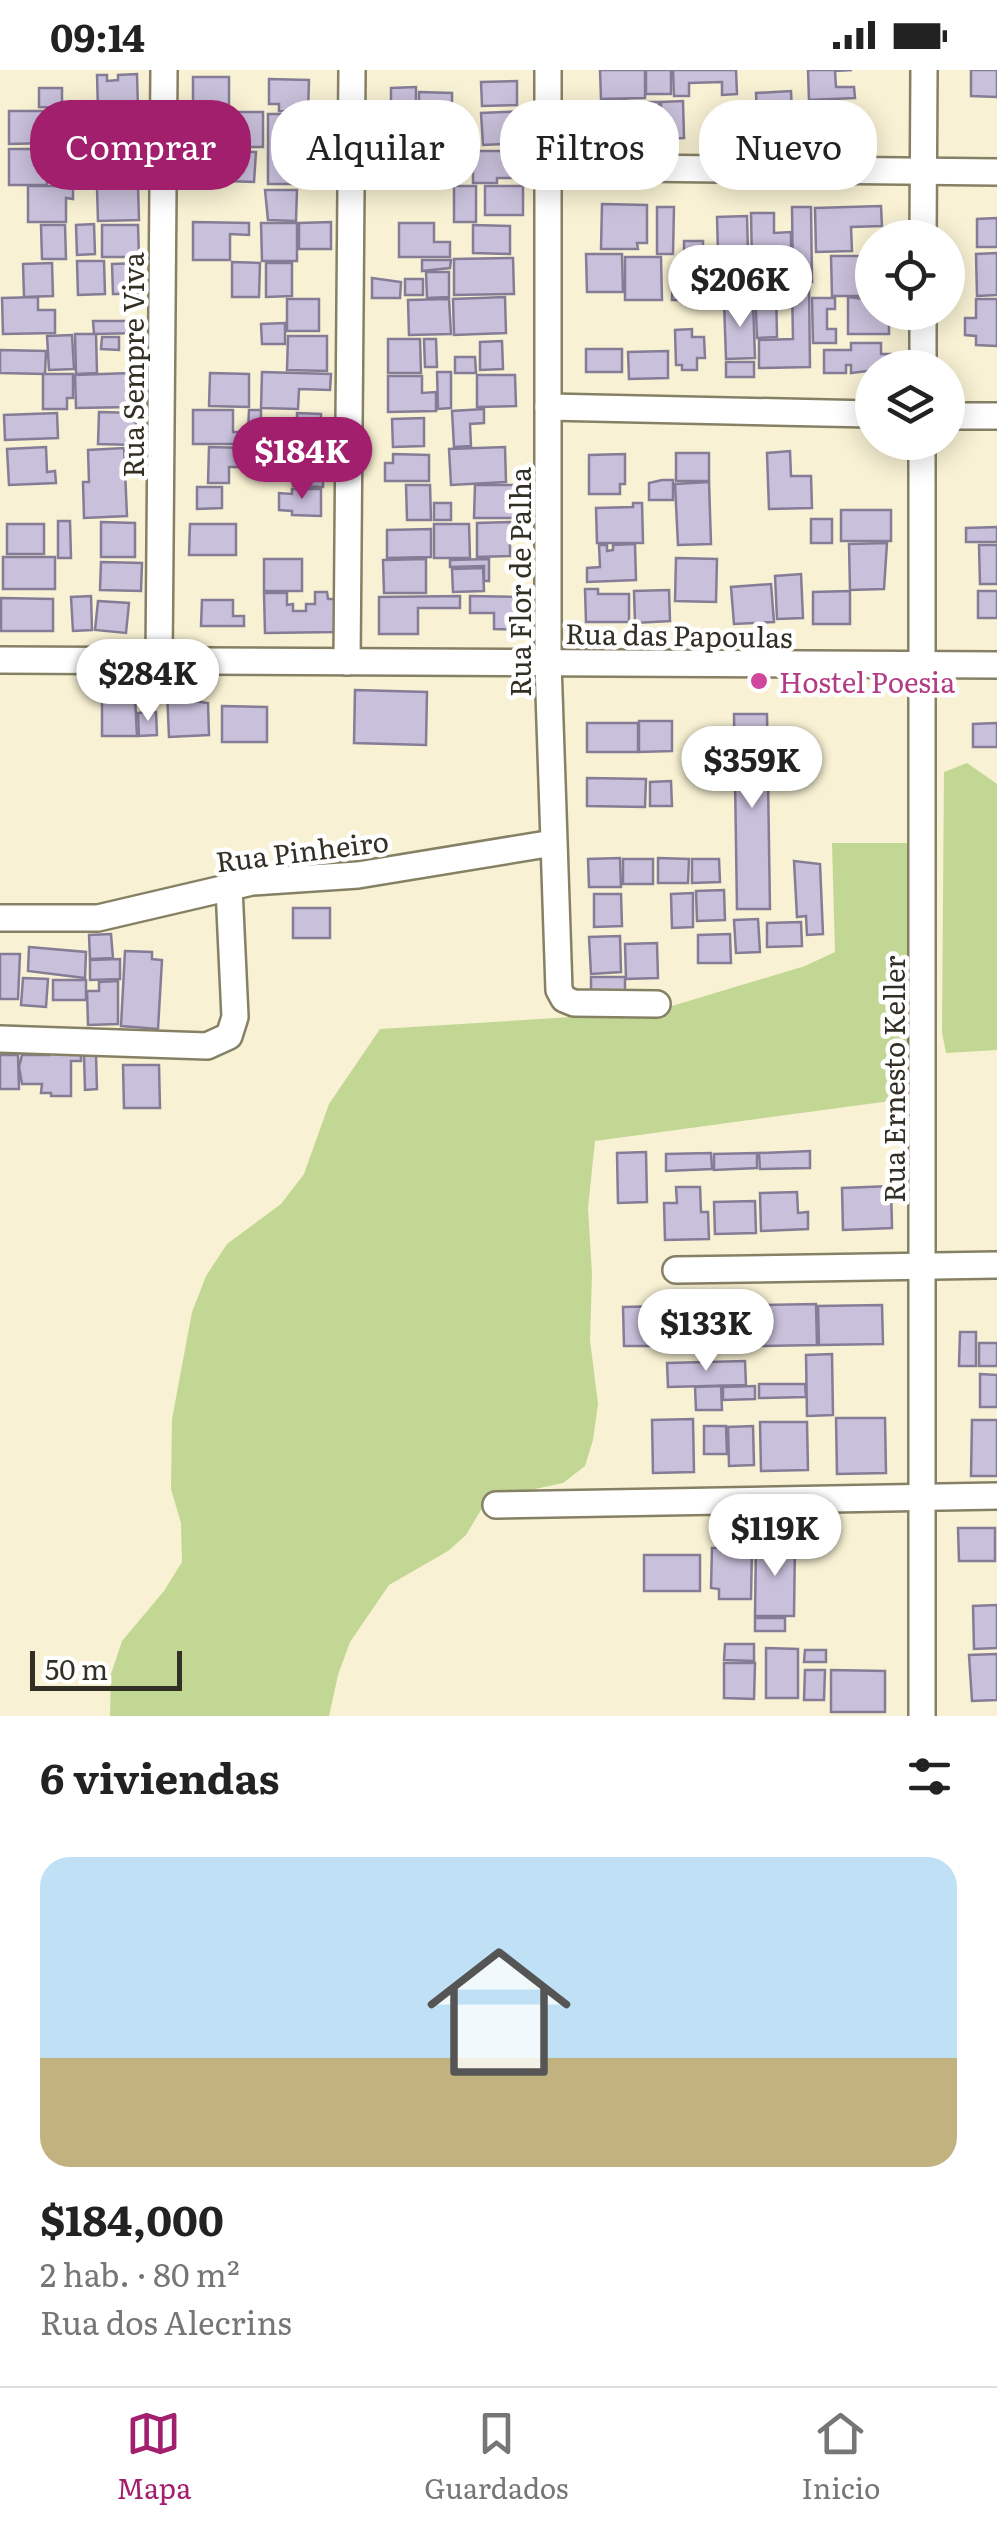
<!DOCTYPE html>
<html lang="es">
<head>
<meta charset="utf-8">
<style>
	:root { --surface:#fff; --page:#f6f6f6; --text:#222; --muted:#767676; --line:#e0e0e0; --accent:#a21f6e }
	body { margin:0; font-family:Literata,serif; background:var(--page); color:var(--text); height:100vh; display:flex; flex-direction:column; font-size:38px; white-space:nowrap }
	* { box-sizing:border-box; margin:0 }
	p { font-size:32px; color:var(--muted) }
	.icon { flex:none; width:55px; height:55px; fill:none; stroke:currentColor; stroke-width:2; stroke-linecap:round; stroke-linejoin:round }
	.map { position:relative; height:1646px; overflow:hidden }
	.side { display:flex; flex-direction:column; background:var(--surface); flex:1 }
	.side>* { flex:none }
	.hud { position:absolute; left:30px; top:30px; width:938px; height:90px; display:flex; gap:20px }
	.buttons { position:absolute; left:855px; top:150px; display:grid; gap:20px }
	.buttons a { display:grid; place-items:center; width:110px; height:110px; border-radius:50%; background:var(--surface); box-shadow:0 5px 25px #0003; font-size:50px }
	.scale { position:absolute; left:30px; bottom:25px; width:152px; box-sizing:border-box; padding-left:10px; border:5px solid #322f24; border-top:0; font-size:28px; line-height:35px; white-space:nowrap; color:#322f24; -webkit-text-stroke:8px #fff; paint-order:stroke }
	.price { position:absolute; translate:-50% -85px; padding:0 22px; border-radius:35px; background:#fff; color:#222; font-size:32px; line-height:65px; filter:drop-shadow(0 2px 5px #0008) }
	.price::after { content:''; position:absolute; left:50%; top:60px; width:30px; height:22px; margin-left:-15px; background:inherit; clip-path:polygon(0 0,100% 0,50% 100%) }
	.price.current { background:var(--accent); color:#fff }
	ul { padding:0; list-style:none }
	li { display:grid; align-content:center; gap:20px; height:530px; padding:0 40px }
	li+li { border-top:2px solid var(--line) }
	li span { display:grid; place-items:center; height:310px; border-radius:30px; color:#555 }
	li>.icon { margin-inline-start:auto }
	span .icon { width:180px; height:180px; fill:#fffc; stroke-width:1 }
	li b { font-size:42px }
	h2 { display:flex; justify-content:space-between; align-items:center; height:120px; padding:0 40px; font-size:42px }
	.chip { padding:0 35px; border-radius:40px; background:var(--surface); box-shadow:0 5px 25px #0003; font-size:35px; line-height:90px }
	.chip.current { background:var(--accent); color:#fff }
	.status { display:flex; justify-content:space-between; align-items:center; height:70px; padding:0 50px; background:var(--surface); direction:ltr }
	.status svg { height:28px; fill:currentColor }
	.tabs { display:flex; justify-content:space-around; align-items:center; height:140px; border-top:2px solid var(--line); background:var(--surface); font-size:28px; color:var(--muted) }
	.tabs a { display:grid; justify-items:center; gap:5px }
	.tabs .current { color:var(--accent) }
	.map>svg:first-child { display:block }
</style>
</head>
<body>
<div class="status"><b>09:14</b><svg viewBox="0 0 49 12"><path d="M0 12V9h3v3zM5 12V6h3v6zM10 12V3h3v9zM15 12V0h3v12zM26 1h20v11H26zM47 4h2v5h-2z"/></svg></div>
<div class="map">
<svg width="997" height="1646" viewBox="0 0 997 1646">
	<rect width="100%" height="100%" fill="#f8f1d3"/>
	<g fill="#c2d794">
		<polygon points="967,693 997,714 997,980 946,983 942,962 944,702"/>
		<polygon points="832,773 909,773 910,946 905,1029 595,1071 588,1138 592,1204 590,1270 598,1334 593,1370 585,1396 563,1413 502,1426 481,1440 466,1465 448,1481 389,1515 350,1572 338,1605 329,1646 110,1646 111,1604 122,1571 164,1521 182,1492 181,1453 171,1419 172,1349 192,1242 206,1206 227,1174 281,1134 304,1104 329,1034 380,959 652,942 805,896 835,882"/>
	</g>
	<g fill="#c9c0db" stroke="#857c96" stroke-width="2.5">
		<polygon points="600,0 645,0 645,28 601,29"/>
		<rect x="646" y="0" width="25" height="24"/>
		<polygon points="673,0 736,0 737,24 722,25 722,12 689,13 689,26 674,26"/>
		<polygon points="808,0 852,0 835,1 836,17 854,17 855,28 809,30"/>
		<polygon points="971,0 997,0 997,27 971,26"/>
		<polygon points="137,4 138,39 98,39 97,5 107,5 107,11 118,10 118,5"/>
		<rect x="193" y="7" width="36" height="31"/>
		<polygon points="269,9 309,10 308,42 279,41 279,34 269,34"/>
		<polygon points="517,11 517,35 482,36 481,12"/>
		<polygon points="416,17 416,40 391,40 391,18"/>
		<polygon points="39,18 62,18 62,38 39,37"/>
		<polygon points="791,21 793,64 758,66 756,23"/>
		<polygon points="419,22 452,23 452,44 419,44"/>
		<polygon points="627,30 627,39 639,39 639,73 629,74 628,65 608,66 607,31"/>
		<polygon points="683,31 684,68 662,69 661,32"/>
		<polygon points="648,32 659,32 661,76 651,77"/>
		<polygon points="813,32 823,32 823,59 814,59"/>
		<polygon points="9,41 49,41 49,73 9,74"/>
		<polygon points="529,41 530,73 483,75 481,43"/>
		<rect x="201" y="42" width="62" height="35"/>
		<rect x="268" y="44" width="25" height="70"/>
		<polygon points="102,54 144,55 143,74 101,73"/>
		<polygon points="389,55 420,55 420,77 389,76"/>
		<polygon points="9,79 74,79 74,115 58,115 58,93 47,94 47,115 9,115"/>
		<polygon points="100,80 136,81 136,110 100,110"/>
		<polygon points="227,81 256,82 254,112 226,111"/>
		<polygon points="473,81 511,81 512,108 497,108 497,113 473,113"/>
		<rect x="197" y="82" width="28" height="15"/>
		<polygon points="445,92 446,114 398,114 398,93"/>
		<polygon points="28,116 73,116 73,129 66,128 66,152 28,152"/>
		<polygon points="138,116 139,150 98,151 97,118"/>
		<rect x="454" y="116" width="22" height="36"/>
		<rect x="485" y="116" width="38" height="29"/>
		<polygon points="265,120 297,120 296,151 268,150"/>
		<polygon points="602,134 647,135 647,173 637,173 638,179 601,179"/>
		<polygon points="881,136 882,156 851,157 852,181 816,182 815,138"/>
		<polygon points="657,137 674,137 673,184 657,184"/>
		<polygon points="792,137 811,137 812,212 793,212"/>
		<polygon points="751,143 774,143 774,163 791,162 791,194 752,194"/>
		<polygon points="747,146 748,183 718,183 717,147"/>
		<polygon points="997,148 997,177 977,177 977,149"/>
		<polygon points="193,152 249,153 249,165 230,164 230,190 193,190"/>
		<polygon points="331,152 331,179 299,179 299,153"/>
		<polygon points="261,153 297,153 297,191 262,191"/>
		<polygon points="399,153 434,153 434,172 450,172 450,187 399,187"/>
		<polygon points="94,154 95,184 77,185 76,155"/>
		<polygon points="41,155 65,155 66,189 42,189"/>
		<polygon points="102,155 138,155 139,187 102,187"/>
		<polygon points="473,155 510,156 510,184 473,183"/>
		<polygon points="684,171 703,171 703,199 710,198 710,230 672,230 673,198 684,198"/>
		<polygon points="997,183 997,225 977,226 976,184"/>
		<polygon points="586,184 622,184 623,222 587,222"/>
		<polygon points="831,186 872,186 872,226 832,226"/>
		<polygon points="625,187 661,187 662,230 625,230"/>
		<polygon points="513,188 514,224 454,225 454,189"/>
		<polygon points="422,190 451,190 450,198 422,201"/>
		<polygon points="77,191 104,191 105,224 78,225"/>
		<polygon points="232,192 260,193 259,227 232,227"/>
		<polygon points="52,193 53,226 24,227 23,194"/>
		<polygon points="138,193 138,224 113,224 112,194"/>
		<polygon points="266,193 292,193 292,226 266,227"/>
		<polygon points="783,196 783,213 755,215 755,198"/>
		<polygon points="426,202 449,202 449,227 427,228"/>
		<polygon points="372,208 401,212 400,228 372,228"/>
		<rect x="405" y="209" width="18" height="16"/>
		<polygon points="809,215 810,297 759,298 759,270 793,269 792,216"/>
		<polygon points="755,216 776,216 777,267 757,268"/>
		<polygon points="38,227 38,240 55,240 55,263 3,264 2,228"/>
		<polygon points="505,227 506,263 454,265 453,229"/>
		<polygon points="848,227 872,230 872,242 889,242 889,264 848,264"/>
		<polygon points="812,228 835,228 835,239 827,239 827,259 836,259 836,273 813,273"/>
		<rect x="287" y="229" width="32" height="32"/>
		<polygon points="449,229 451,264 409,265 408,230"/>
		<polygon points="976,229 997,229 997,276 976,275 976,266 965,265 965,248 976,248"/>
		<polygon points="753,231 755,288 726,289 724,232"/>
		<polygon points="93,251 140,251 140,263 94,264"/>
		<polygon points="285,253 285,274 262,274 261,254"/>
		<polygon points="692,259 692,267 704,267 705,288 697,288 697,300 682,300 682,295 676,295 675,260"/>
		<polygon points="75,264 96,264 97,303 76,304"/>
		<polygon points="72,265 74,299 49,300 47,266"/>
		<polygon points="288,266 327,266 327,301 287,300"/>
		<polygon points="102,267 119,267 119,280 101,279"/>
		<polygon points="388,269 420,269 421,303 388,303"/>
		<polygon points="424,269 436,269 437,297 425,297"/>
		<polygon points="502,271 503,299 480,300 480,272"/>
		<polygon points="851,273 881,273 881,284 892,284 892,298 851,303 851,295 846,295 846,303 824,303 824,280 851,280"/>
		<rect x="586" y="279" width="36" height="23"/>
		<polygon points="0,280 46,281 45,304 0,303"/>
		<polygon points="668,281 668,308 629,309 628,282"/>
		<polygon points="455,287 475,287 476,303 455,303"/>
		<rect x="726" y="292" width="28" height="15"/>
		<polygon points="262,302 331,304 330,320 299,319 298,339 261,338"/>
		<polygon points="437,302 451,302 451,338 438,339"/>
		<polygon points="130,303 131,337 76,338 75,305"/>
		<polygon points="210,303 249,304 249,337 209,336"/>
		<polygon points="43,304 73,304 73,328 67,328 67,339 43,339"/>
		<polygon points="477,305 515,305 516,336 477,337"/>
		<polygon points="388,306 422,306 422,323 436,322 436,341 388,342"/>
		<polygon points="484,339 484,353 470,354 471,376 454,377 452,341"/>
		<polygon points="193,340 233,340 233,362 248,362 249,340 261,340 261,374 193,374"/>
		<polygon points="99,342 136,343 135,375 98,374"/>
		<polygon points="57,343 58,368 5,370 4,345"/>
		<polygon points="297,343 321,344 320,376 286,375 286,356 297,356"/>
		<polygon points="424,348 424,376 393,377 392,349"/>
		<polygon points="46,377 47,402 55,401 56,413 9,415 7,379"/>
		<polygon points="209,377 248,378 248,397 229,397 229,413 208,413"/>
		<polygon points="505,377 506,412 451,415 449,379"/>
		<polygon points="124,378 127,446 84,448 83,412 89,412 88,380"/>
		<polygon points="790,381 791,406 811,406 812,438 769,439 767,383"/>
		<rect x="676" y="383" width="33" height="28"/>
		<polygon points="393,384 429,385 429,411 385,411 385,393 393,393"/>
		<polygon points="625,384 625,414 620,414 620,424 589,424 589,385"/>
		<polygon points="294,401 323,402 323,417 293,416"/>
		<polygon points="662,410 673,410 673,430 649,430 649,413"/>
		<polygon points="709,412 711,474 678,475 675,414"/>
		<polygon points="406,415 430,415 431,450 407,450"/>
		<polygon points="475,415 515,415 514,448 474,448"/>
		<polygon points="197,417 222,417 222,438 197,439"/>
		<polygon points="292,419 321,419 321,446 292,445 292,441 279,440 279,423 292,424"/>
		<rect x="434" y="433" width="17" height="17"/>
		<polygon points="633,433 642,433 643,473 597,473 596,438 633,437"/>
		<rect x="841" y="440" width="50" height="31"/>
		<rect x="811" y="449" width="21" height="24"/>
		<polygon points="58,451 70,451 71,488 58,488"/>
		<polygon points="101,452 135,453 135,487 101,487"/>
		<polygon points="510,452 510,486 477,487 477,453"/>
		<rect x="7" y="454" width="37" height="30"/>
		<polygon points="190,454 236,454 236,485 189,485"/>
		<polygon points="434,454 469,454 470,488 434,488"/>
		<polygon points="997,457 997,472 966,472 966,458"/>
		<polygon points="431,459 431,487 387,488 387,460"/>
		<polygon points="887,473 884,519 850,520 849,474"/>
		<polygon points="635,474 636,510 587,512 587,498 600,497 599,475 607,475 607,481 613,480 613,475"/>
		<polygon points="979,475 997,475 997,514 980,514"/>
		<rect x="3" y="487" width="52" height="32"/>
		<polygon points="676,488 717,489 716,532 675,531"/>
		<rect x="264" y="489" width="38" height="32"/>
		<polygon points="426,489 426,523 384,523 383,490"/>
		<polygon points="489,489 489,511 484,511 484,496 450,497 450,490"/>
		<polygon points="101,492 142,493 141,521 100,520"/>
		<polygon points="483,498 484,521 453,522 452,499"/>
		<polygon points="801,504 803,548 777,549 775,506"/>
		<polygon points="771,514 774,552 734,554 731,517"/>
		<polygon points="585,519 598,519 598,524 629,524 629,552 586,552"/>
		<polygon points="669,520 670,551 635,553 634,521"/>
		<polygon points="850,521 850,554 813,554 813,522"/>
		<rect x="978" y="521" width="19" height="27"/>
		<polygon points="315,522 327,522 328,529 336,529 336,562 265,563 264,523 287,523 287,535 293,534 293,541 306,541 306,534 315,534"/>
		<polygon points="91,526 92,560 73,561 71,527"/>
		<polygon points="460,526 460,538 418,538 418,564 379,564 379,527"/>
		<polygon points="470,526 522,527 522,560 494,559 494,543 470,543"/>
		<polygon points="1,528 53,529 53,561 1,561"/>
		<polygon points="202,530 233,530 233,546 244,546 244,556 201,556"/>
		<polygon points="98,531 129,533 126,563 95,560"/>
		<polygon points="355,620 427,622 426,675 354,673"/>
		<polygon points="177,621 177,629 208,633 209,665 169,667 167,622"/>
		<polygon points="102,622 135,627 137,666 102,666"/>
		<polygon points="222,636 267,637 267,672 222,672"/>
		<polygon points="156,642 157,665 139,666 138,643"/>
		<polygon points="734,644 767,644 770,839 737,839"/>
		<polygon points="639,651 672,651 672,681 639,682"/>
		<rect x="587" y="653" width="51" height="29"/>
		<polygon points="997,653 997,677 973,677 973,654"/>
		<polygon points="587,708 646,709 645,737 587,736"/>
		<polygon points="671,711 672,736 650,736 650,712"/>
		<polygon points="620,788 621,817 589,817 588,789"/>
		<polygon points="658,788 689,789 688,813 658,813"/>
		<rect x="623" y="789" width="30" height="25"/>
		<polygon points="692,789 719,789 720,812 692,813"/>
		<polygon points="794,791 820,794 823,864 807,865 806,846 797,847"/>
		<polygon points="724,820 725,850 697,851 696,821"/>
		<polygon points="693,823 693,857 672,858 671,824"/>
		<polygon points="594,824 621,824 622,856 594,857"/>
		<rect x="293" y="838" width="37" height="30"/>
		<polygon points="758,849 760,882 736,883 734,850"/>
		<polygon points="801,852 802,876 767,877 767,853"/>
		<polygon points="111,864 113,888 90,889 89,865"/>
		<polygon points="730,864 731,893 698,893 698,865"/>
		<polygon points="620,866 621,902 591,904 589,867"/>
		<polygon points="657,873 658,908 626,909 625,874"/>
		<polygon points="29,877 86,882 85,908 28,901"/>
		<polygon points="125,881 152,882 152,889 162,890 158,959 121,956"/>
		<polygon points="0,884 20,884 18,929 0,929"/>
		<polygon points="120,889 120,909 90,910 90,890"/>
		<rect x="591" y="907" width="34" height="15"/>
		<polygon points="23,908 48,909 46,937 21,935"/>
		<rect x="53" y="910" width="33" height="20"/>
		<polygon points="118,911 118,954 88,955 87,921 99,921 99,912"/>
		<polygon points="49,977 81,977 81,991 71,991 71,1026 51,1026 51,1023 41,1023 42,1014 22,1014 19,997 22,985 49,985"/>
		<polygon points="0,985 18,985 19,1019 0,1019"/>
		<polygon points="84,985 96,985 97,1019 85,1020"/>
		<polygon points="123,995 159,995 160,1038 124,1038"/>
		<polygon points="810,1081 810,1098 760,1099 759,1083"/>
		<polygon points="646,1082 647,1132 618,1133 617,1083"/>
		<polygon points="711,1083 712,1099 666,1101 666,1084"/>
		<polygon points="757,1083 757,1098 714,1100 714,1084"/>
		<polygon points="891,1116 892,1158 843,1160 842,1118"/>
		<polygon points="676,1117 700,1117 701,1142 708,1142 709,1169 665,1170 664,1133 677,1133"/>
		<polygon points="797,1122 798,1143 808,1142 808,1159 761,1161 760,1123"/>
		<polygon points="755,1131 756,1163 715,1164 714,1132"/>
		<polygon points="816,1234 817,1275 756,1276 755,1235"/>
		<polygon points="882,1235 883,1274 819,1275 818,1236"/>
		<polygon points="664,1236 664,1276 624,1276 623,1237"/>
		<polygon points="960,1262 976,1262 976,1296 959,1296"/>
		<rect x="979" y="1273" width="18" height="23"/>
		<polygon points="832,1284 833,1345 807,1346 806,1285"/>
		<polygon points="745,1291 746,1315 668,1317 667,1293"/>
		<polygon points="980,1304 997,1305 997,1337 980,1337"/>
		<polygon points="759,1314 805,1314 806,1327 759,1328"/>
		<polygon points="721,1316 722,1340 696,1340 695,1317"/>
		<polygon points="755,1316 755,1329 723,1330 723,1317"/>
		<polygon points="836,1348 885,1348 886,1403 837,1404"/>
		<polygon points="693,1349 694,1402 653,1403 652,1350"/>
		<polygon points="972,1350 997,1350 997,1406 971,1406"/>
		<polygon points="760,1352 807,1352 808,1400 761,1401"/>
		<polygon points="704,1356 726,1356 727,1384 704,1384"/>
		<polygon points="753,1356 754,1395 729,1396 728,1357"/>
		<polygon points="958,1458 995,1458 995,1491 959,1491"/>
		<polygon points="756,1472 795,1472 794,1546 755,1546"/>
		<polygon points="712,1478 752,1478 751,1529 719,1529 719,1519 711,1518"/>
		<rect x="644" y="1485" width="56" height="36"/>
		<polygon points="997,1535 997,1578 974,1579 973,1536"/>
		<rect x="755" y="1548" width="30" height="13"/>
		<polygon points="725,1574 754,1574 754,1591 724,1590"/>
		<polygon points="766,1578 798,1579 798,1628 766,1628"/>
		<polygon points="805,1580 826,1580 826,1592 804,1592"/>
		<polygon points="997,1584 997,1630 972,1631 969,1585"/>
		<polygon points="724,1593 755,1593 754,1629 724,1628"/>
		<polygon points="805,1600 825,1600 824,1630 804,1630"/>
		<polygon points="831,1600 885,1601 885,1642 831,1642"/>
	</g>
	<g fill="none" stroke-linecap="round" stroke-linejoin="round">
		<defs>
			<g id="minor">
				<polyline points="548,0 548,593 559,920 564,929 574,933 657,934"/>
				<polyline points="547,97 997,102"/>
				<polyline points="923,168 924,0"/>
				<polyline points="923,298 923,242"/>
				<polyline points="548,337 872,344"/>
				<polyline points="948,346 997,346"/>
				<polyline points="0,590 997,595"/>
				<polyline points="159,591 164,0"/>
				<polyline points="347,592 352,0"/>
				<polyline points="0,848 98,848 252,812 358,805 553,773"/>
				<polyline points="0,969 207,976 229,966 235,947 229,818"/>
				<polyline points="676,1200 997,1195"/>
				<polyline points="496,1435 997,1426"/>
				<polyline points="922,1646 922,372"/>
			</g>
		</defs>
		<use href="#minor" stroke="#868065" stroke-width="30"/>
		<use href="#minor" stroke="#fff" stroke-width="25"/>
	</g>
	<circle fill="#d1479c" stroke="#fff" stroke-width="4" cx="759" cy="611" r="10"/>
	<g text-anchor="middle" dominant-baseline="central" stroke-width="9" stroke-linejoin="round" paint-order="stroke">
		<g font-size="28" fill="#322f24" stroke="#fff">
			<text transform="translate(132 295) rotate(-90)">Rua Sempre Viva</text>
			<text transform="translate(519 512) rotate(-90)">Rua Flor de Palha</text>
			<text transform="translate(679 564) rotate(1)">Rua das Papoulas</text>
			<text transform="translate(302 780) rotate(-7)">Rua Pinheiro</text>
			<text transform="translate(893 1009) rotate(-90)">Rua Ernesto Keller</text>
		</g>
		<g font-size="28" fill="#b23c85" stroke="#fff" text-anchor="start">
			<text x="779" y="611">Hostel Poesia</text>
		</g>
	</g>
</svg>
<div class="buttons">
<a><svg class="icon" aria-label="locate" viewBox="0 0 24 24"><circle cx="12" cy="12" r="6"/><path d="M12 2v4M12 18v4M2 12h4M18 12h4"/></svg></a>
<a><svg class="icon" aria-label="layers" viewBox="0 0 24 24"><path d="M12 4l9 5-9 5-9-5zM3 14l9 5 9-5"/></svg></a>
</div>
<div class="scale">50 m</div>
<b class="price" style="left:740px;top:260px">$206K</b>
<b class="price current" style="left:302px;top:432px">$184K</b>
<b class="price" style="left:148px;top:654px">$284K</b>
<b class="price" style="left:752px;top:741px">$359K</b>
<b class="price" style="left:706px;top:1304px">$133K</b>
<b class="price" style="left:775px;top:1509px">$119K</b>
<div class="hud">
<a class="chip current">Comprar</a>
<a class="chip">Alquilar</a>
<a class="chip">Filtros</a>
<a class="chip">Nuevo</a>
</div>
</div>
<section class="side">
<h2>6 viviendas<svg class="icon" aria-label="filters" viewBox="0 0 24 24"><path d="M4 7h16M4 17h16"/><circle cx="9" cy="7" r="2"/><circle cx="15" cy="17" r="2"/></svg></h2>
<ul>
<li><span style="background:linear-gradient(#bfe0f5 65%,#c2b280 0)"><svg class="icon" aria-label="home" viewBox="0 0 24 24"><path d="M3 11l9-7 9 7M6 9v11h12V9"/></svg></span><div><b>$184,000</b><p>2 hab. · 80 m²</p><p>Rua dos Alecrins</p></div></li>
</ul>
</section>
<nav class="tabs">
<a class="current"><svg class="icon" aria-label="map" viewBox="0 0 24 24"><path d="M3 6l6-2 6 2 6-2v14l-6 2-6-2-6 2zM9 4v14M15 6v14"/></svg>Mapa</a>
<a><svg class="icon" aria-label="saved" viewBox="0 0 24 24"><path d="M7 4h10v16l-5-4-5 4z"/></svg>Guardados</a>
<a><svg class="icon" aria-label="home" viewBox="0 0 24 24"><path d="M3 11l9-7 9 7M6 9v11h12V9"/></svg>Inicio</a>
</nav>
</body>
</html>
